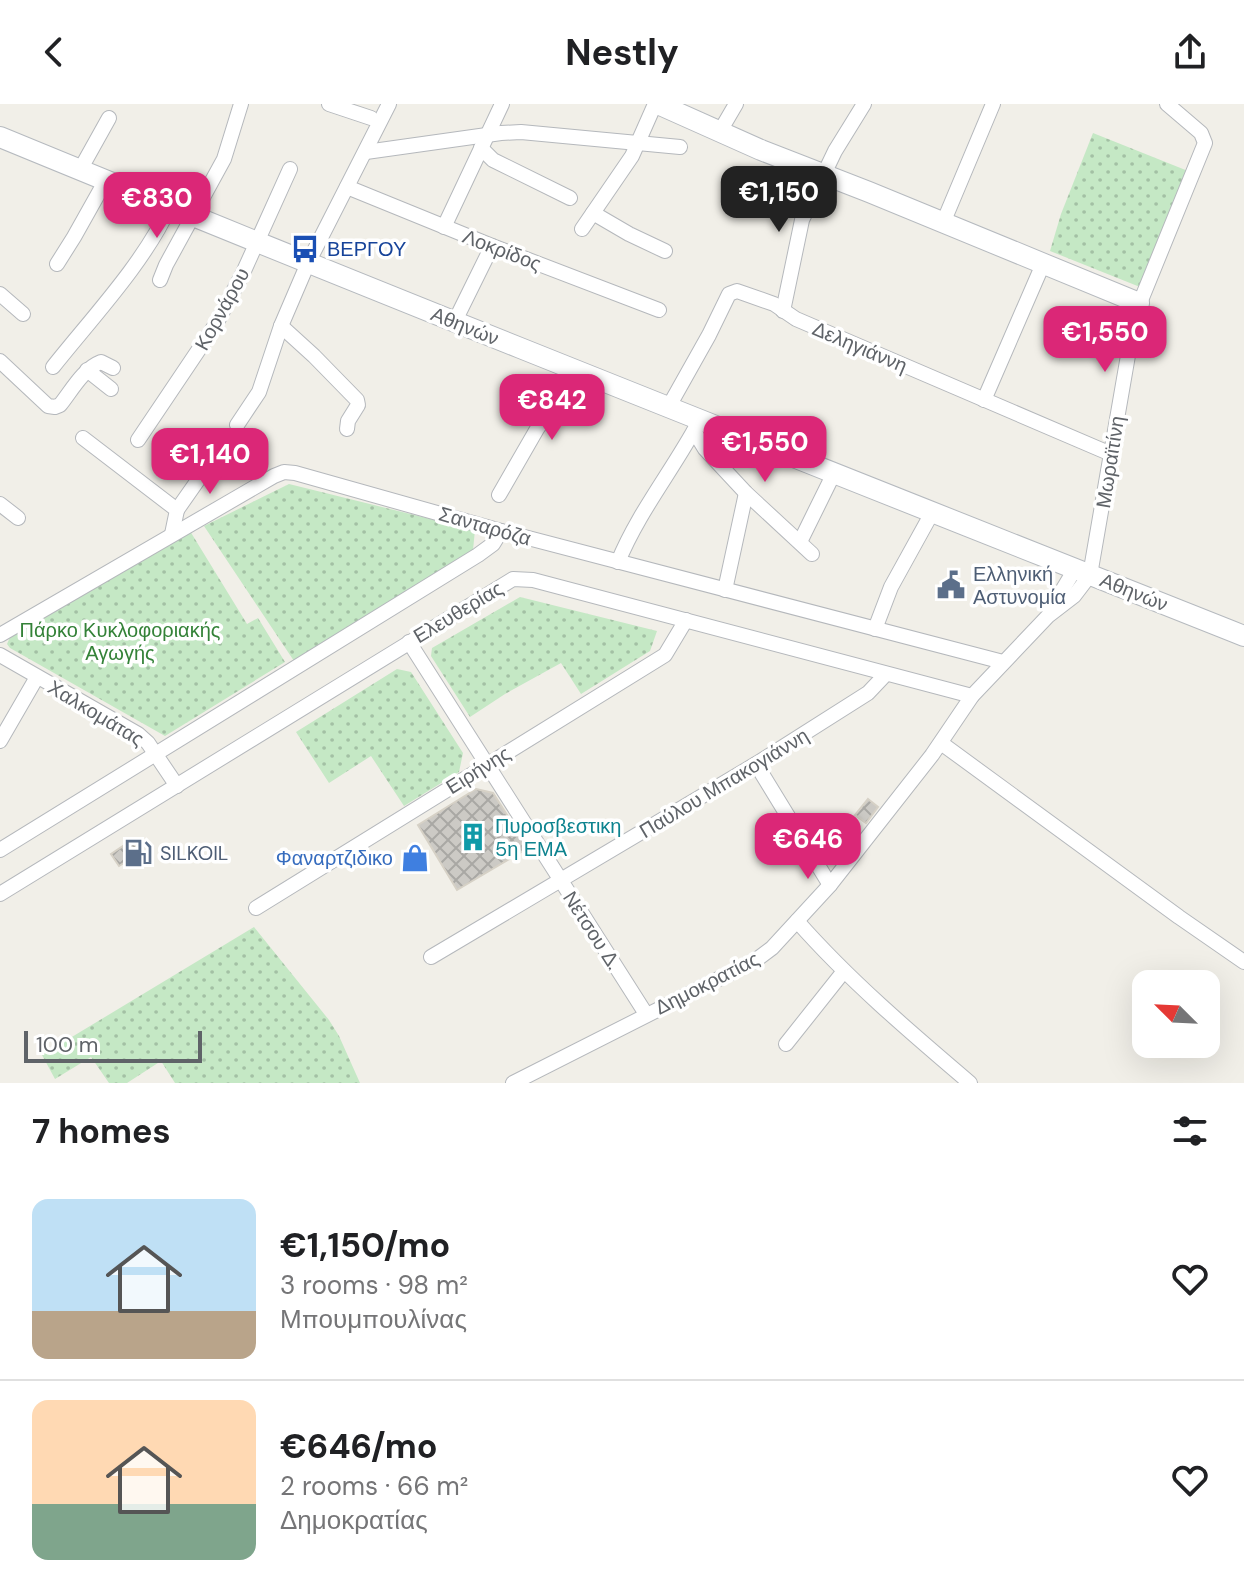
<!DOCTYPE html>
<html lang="en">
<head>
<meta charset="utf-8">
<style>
	:root { --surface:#fff; --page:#f2f2f2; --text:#202124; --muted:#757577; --line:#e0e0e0; --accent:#db2777 }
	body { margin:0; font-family:"DM Sans",sans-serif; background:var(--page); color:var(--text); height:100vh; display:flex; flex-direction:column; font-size:30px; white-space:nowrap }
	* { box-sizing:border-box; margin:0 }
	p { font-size:26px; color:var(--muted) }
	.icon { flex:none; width:44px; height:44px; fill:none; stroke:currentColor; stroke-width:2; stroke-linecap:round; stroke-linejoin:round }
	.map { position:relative; height:979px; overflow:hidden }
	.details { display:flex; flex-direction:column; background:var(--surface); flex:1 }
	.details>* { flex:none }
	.needle { width:52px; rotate:294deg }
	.tools { position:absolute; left:1132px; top:866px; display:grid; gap:16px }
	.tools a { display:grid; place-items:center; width:88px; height:88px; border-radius:16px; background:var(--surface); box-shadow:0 8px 32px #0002; font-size:40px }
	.scale { position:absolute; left:24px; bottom:20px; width:178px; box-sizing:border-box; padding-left:8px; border:4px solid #5f6368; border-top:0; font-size:22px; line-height:28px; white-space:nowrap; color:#5f6368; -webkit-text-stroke:6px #fff; paint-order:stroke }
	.price { position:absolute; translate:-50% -68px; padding:0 18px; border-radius:16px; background:var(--accent); color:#fff; font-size:26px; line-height:52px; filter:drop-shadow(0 2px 4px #0008) }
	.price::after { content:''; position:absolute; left:50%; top:48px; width:24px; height:18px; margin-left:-12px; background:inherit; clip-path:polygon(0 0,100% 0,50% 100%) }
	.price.active { background:#222; color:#fff }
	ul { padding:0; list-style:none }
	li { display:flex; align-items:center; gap:24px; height:200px; padding:0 32px }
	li+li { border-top:2px solid var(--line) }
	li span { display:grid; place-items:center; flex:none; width:224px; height:160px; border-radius:16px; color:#555 }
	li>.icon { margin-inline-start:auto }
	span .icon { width:96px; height:96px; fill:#fffc; stroke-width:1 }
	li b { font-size:34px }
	h2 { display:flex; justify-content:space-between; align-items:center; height:96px; padding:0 32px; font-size:34px }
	header { display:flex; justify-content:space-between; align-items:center; height:104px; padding:0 32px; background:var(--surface); font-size:36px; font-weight:700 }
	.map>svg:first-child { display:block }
</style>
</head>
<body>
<header><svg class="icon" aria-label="back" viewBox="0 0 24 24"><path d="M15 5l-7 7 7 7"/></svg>Nestly<svg class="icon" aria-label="share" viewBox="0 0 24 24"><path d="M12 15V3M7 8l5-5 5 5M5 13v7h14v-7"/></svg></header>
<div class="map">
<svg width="1244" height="979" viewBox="0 0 1244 979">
	<defs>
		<pattern id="grass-dots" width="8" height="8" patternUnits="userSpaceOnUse" patternTransform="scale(2)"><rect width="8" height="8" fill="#c5e8c5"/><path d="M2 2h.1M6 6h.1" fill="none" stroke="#a3c0a4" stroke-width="1.8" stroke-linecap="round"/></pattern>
		<pattern id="building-cross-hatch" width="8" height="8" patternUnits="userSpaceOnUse" patternTransform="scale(2)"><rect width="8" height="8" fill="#cccac5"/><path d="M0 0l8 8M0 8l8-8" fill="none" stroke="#a9a8a4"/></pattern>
	</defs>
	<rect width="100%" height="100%" fill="#f1efe8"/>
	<g fill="url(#grass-dots)">
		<polygon points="1093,29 1188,67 1140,183 1050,147 1061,110"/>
		<polygon points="289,380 475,426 473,446 294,557 204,422"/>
		<polygon points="190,427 247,520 258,514 285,558 165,632 10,544 7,540 11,531"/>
		<polygon points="520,493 657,527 650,547 581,590 561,559 505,590 470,613 431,552 432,544"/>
		<polygon points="397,565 411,568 463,649 459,668 404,702 371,652 329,679 296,628"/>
		<polygon points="254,823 329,916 339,932 360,979 175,979 161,957 127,979 109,979 91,953 55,975 42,951"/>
	</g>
	<g fill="url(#building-cross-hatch)" stroke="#d6d1c6" stroke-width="2">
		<polygon points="476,685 493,689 528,744 457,786 418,721"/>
		<polygon points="868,695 878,703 866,719 855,711"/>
		<polygon points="132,736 140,749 119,762 111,750"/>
	</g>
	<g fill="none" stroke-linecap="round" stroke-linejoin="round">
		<defs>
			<g id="street">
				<polyline points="329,0 371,14"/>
				<polyline points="719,29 736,0"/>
				<polyline points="481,44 493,56 570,94"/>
				<polyline points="366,48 501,29 521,28 680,43"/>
				<polyline points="80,66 109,14"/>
				<polyline points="347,83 492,142 659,206"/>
				<polyline points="593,109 629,130 665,147"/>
				<polyline points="943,119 993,0"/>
				<polyline points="444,123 502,0"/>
				<polyline points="582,125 632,52 655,0"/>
				<polyline points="57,160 74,133 106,76"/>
				<polyline points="160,176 166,161 224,55 241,0"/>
				<polyline points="0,190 23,210"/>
				<polyline points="783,207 802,116 835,47 864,0"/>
				<polyline points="455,217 492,142"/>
				<polyline points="281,222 314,252 357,296 358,301 348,317 347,325"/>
				<path d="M0,257L48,302L55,303L60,301C72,286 83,265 101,258L113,264"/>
				<path d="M53,263C91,215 144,159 169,104"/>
				<polyline points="87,266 111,285"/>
				<polyline points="984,296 1043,160"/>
				<polyline points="668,304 709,231 729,190 737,187 774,200 796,215 1111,350"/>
				<polyline points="237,321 259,288 281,222 308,159 389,0"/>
				<polyline points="694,327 705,345 746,389 812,450"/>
				<polyline points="83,334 177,406 172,430"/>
				<polyline points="138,336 216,220 243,169 290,65"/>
				<polyline points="499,391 537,325 577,268"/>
				<polyline points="0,400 18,414"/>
				<polyline points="177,406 212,356"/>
				<polyline points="800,438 834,369"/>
				<path d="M618,458C638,409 672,367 697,321"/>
				<polyline points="725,486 746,389"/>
				<polyline points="1051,505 1075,465"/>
				<polyline points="875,525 891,483 933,407"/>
				<polyline points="0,531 274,372 284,368 295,369 501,427 1003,558"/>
				<polyline points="409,538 646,910"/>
				<polyline points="0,551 138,630 148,639 177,682"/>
				<polyline points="0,637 37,573"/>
				<polyline points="941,639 1179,813 1244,858"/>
				<polyline points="756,660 830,781"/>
				<polyline points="0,746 478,451 493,440 501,427"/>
				<polyline points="0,790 513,475 533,476 972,592"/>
				<polyline points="256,804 665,551 686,516"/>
				<path d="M797,817C849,876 910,928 970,979"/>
				<polyline points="431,853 756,660 868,589 886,570"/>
				<polyline points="786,940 844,867"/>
				<polyline points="513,979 756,856 772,844 830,781 932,651 972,592 1048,512 1074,492 1090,471 1135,211 1205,39 1201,29 1167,0"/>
			</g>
			<g id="secondary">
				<polyline points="658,0 761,46 869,88 1139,199"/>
				<path d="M0,33C413,203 829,367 1244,532"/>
			</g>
		</defs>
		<use href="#street" stroke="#b5b8bc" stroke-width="16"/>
		<use href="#secondary" stroke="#b6babf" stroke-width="22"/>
		<use href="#street" stroke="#fff" stroke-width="14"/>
		<use href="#secondary" stroke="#fff" stroke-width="20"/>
	</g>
	<defs>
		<symbol id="bus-bare" viewBox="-9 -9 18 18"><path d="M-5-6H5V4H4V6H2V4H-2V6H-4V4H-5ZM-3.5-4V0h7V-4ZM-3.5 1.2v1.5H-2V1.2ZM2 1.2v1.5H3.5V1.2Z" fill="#1a4fb4" stroke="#fff" stroke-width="2.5" paint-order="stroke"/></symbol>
		<symbol id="civic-bare" viewBox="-9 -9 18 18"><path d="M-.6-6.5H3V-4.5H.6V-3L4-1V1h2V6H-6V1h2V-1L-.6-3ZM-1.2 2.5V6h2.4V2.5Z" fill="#5c6f8a" stroke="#fff" stroke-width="2.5" paint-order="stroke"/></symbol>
		<symbol id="building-bare" viewBox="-9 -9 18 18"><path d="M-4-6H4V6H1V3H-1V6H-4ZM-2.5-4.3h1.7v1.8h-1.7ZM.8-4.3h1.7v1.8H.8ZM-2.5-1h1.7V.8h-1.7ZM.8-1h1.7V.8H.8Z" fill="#0f9aa8" stroke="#fff" stroke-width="2.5" paint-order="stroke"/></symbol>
		<symbol id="fuel-bare" viewBox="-9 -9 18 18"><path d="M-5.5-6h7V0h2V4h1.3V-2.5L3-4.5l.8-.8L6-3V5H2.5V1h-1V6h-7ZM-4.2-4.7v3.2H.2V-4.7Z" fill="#5c6f8a" stroke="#fff" stroke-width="2.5" paint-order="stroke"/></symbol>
		<symbol id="shop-bare" viewBox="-9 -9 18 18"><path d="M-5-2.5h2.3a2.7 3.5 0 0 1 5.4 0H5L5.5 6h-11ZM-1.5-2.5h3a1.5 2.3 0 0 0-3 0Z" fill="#3f7fe0" stroke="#fff" stroke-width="2.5" paint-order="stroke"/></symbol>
	</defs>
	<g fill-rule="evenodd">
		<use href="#bus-bare" x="285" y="125" width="40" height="40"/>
		<use href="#civic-bare" x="931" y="461" width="40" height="40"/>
		<use href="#building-bare" x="453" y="713" width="40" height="40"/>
		<use href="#fuel-bare" x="118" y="729" width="40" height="40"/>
		<use href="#shop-bare" x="395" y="734" width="40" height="40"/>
	</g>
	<g text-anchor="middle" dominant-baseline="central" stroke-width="7" stroke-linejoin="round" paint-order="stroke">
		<g font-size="20" fill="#164399" stroke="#fff" text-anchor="start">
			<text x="327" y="145">ΒΕΡΓΟΥ</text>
		</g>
		<g font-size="20" fill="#5f6368" stroke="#fff">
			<text transform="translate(502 146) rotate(21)">Λοκρίδος</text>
			<text transform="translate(222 205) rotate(-61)">Κορνάρου</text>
			<text transform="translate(465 222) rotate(22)">Αθηνών</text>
			<text transform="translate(860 243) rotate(23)">Δεληγιάννη</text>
			<text transform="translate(1110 358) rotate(-81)">Μωραϊτίνη</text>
			<text transform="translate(485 422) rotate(16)">Σανταρόζα</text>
			<text transform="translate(1134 488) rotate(22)">Αθηνών</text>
			<text transform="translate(458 508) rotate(-31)">Ελευθερίας</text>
			<text transform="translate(96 609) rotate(31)">Χαλκομάτας</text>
			<text transform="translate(478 666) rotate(-32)">Ειρήνης</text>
			<text transform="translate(724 679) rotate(-31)">Παύλου Μπακογιάννη</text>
			<text transform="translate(592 826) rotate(57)">Νέτσου Δ.</text>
			<text transform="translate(707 879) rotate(-27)">Δημοκρατίας</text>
		</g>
		<g font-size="20" fill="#4e5e75" stroke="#fff" text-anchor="start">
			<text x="973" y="470">Ελληνική<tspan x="973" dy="23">Αστυνομία</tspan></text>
			<text x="160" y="749">SILKOIL</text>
		</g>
		<g font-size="20" fill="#348238" stroke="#fff">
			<text x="120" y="526">Πάρκο Κυκλοφοριακής<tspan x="120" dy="23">Αγωγής</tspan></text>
		</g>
		<g font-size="20" fill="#0d838f" stroke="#fff" text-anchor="start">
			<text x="495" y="722">Πυροσβεστικη<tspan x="495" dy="23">5η ΕΜΑ</tspan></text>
		</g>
		<g font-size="20" fill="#366cbe" stroke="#fff" text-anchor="end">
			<text x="393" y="754">Φαναρτζιδικο</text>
		</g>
	</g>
</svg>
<div class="tools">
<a><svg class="needle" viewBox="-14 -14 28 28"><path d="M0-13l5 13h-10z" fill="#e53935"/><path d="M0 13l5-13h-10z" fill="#757577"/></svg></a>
</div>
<div class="scale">100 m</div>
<b class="price active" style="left:779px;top:130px">€1,150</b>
<b class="price" style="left:157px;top:136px">€830</b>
<b class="price" style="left:1105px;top:270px">€1,550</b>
<b class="price" style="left:552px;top:338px">€842</b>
<b class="price" style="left:765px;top:380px">€1,550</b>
<b class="price" style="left:210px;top:392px">€1,140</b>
<b class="price" style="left:808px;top:777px">€646</b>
</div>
<section class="details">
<h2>7 homes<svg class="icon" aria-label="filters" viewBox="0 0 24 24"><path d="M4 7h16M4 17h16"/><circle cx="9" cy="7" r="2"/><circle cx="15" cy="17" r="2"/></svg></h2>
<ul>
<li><span style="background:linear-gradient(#bfe0f5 70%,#b9a48a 0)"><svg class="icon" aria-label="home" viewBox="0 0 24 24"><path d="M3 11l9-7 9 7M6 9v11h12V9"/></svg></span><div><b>€1,150/mo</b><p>3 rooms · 98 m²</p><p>Μπουμπουλίνας</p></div><svg class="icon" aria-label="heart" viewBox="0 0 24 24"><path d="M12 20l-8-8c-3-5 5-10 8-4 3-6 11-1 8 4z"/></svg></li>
<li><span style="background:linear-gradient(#ffd9b3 65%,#7fa58c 0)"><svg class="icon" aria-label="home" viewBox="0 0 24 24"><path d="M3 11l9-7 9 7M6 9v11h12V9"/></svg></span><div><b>€646/mo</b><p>2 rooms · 66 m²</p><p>Δημοκρατίας</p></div><svg class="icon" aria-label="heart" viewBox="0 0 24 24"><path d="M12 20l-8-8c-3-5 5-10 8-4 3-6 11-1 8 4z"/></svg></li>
</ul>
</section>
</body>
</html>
